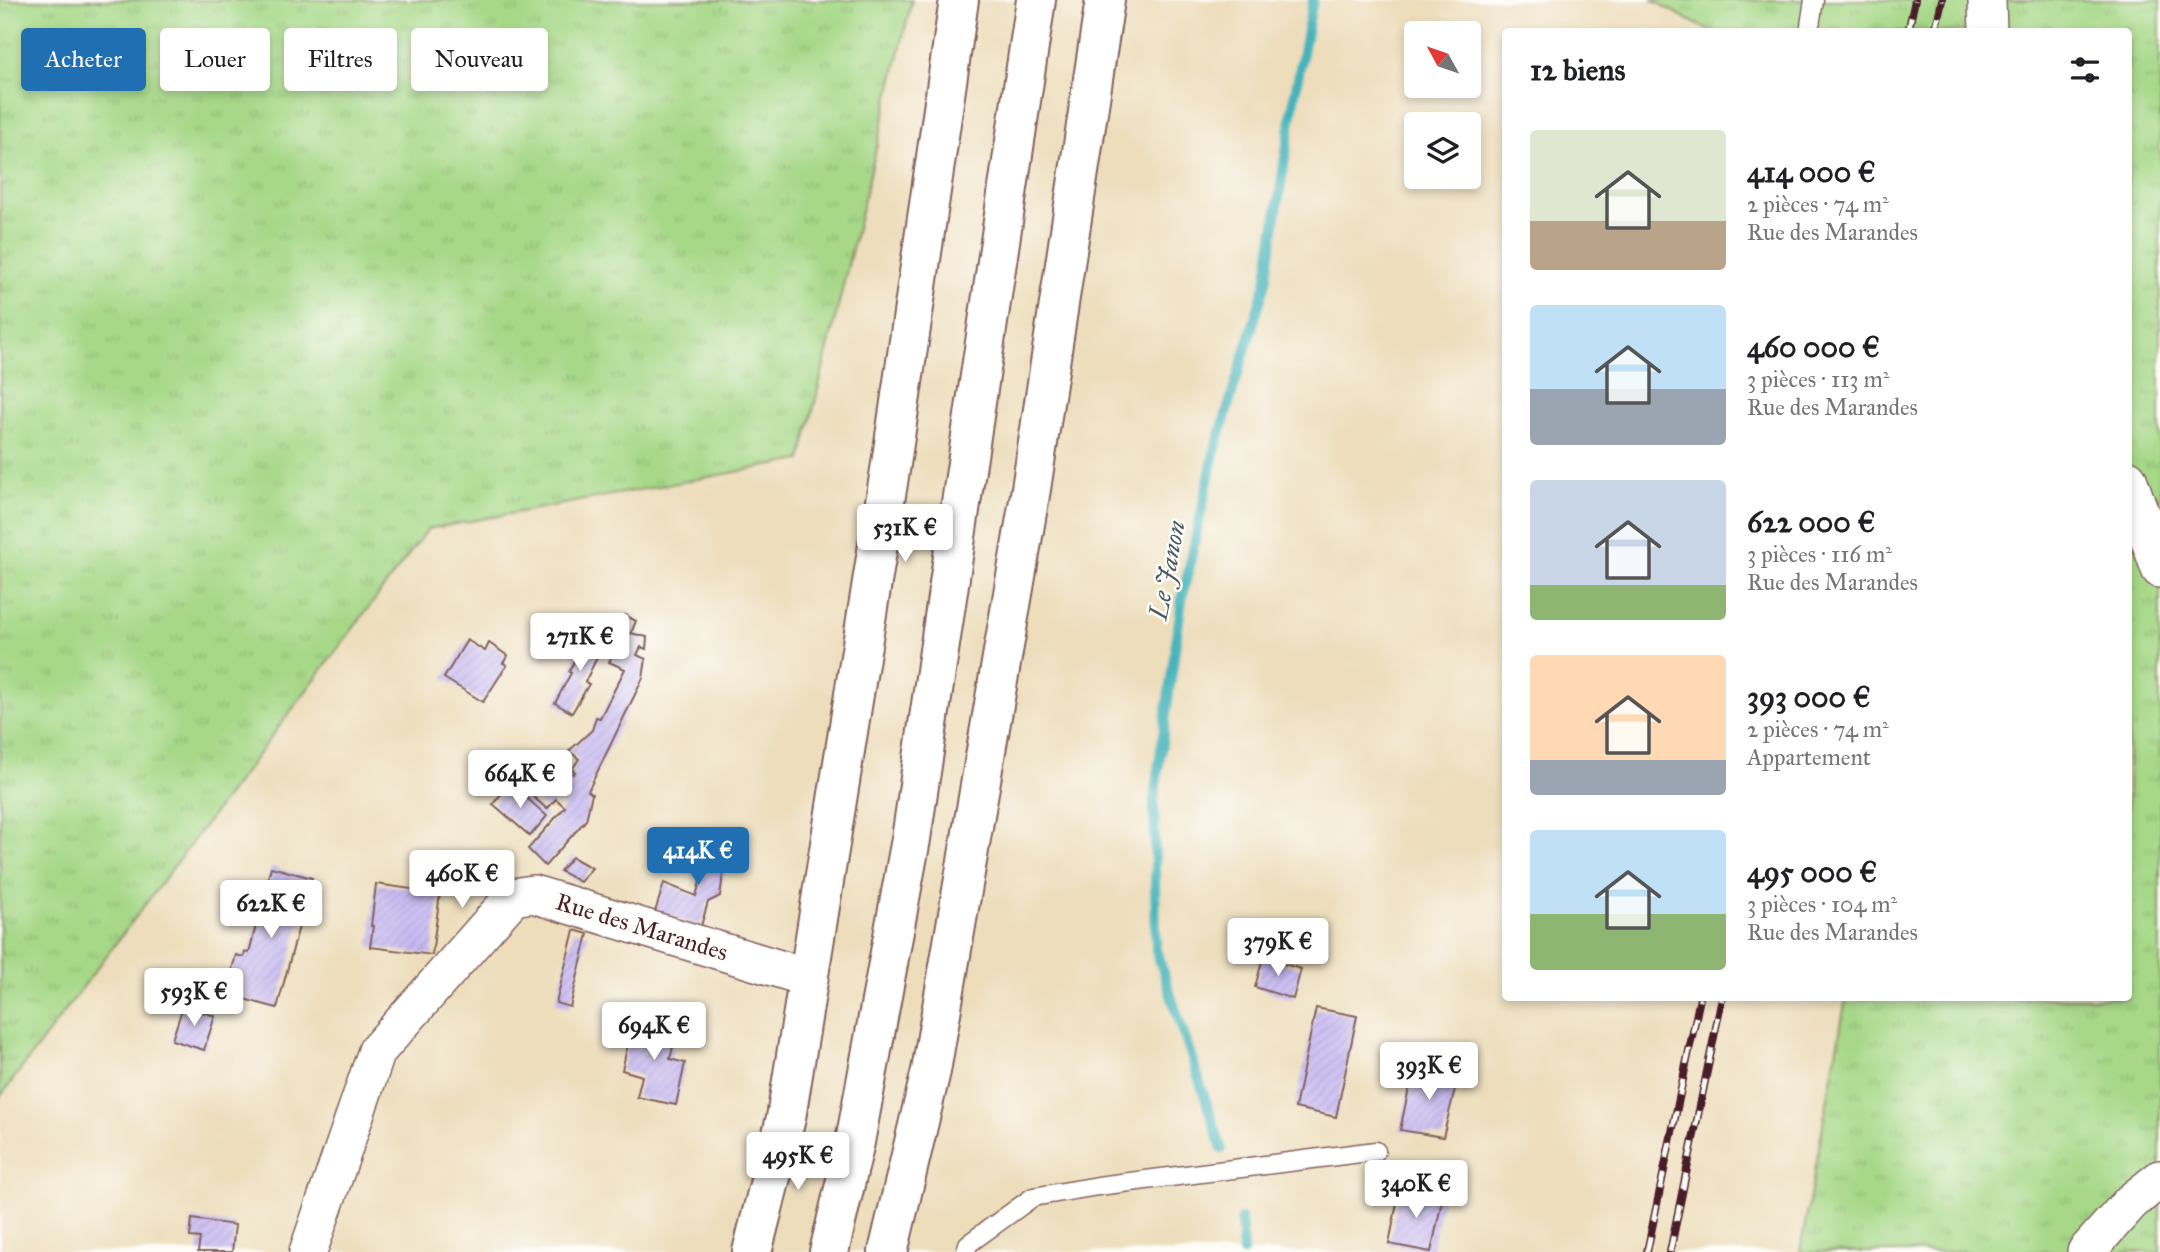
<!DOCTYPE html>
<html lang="fr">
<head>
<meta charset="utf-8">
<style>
	:root { --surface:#fff; --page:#f2f2f2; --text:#202124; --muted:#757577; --accent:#1f6fb2 }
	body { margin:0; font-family:"IM FELL Great Primer",serif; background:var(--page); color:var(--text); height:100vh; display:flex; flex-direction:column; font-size:26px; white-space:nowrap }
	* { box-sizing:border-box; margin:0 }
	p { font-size:23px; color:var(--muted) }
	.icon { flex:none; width:38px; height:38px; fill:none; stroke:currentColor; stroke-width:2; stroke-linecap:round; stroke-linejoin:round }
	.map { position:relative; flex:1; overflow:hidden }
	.details { position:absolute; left:1502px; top:28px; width:630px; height:973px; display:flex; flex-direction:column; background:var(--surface); border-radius:7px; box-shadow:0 4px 10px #0003 }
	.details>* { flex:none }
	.banner { position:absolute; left:21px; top:28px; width:665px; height:63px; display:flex; gap:14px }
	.needle { width:46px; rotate:310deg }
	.controls { position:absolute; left:1404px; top:21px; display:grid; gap:14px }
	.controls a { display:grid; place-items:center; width:77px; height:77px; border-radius:7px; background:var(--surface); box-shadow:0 4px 10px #0003; font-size:35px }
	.price { position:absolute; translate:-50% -60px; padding:0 16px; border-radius:7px; background:#fff; color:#222; font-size:23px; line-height:46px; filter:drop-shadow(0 2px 4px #0008) }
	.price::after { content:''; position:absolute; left:50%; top:42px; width:21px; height:16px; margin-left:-10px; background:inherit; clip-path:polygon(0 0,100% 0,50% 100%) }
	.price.current { background:var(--accent); color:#fff }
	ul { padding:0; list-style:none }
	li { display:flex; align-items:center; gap:21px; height:175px; padding:0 28px }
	li span { display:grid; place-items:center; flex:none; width:196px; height:140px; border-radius:7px; color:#555 }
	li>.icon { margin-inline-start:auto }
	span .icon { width:84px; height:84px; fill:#fffc; stroke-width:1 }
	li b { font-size:30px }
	h2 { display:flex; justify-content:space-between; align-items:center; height:84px; padding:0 28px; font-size:30px }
	.pill { padding:0 24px; border-radius:7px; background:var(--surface); box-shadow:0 4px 10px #0003; font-size:24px; line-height:63px }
	.pill.current { background:var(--accent); color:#fff }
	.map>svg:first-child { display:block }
</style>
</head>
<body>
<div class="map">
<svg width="2160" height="1252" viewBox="0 0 2160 1252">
	<defs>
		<pattern id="grass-tufts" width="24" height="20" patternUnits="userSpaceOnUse" patternTransform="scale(1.75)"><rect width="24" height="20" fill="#a6d887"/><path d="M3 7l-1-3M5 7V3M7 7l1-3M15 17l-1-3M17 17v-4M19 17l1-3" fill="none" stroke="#90b975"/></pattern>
		<pattern id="building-hatch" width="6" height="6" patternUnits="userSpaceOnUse" patternTransform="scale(1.75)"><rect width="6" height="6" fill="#c3b5f2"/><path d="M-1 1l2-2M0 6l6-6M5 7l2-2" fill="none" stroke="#a99bd0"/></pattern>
	</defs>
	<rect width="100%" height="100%" fill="#fdfcf7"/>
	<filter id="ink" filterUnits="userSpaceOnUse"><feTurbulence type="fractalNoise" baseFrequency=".0143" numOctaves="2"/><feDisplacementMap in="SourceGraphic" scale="14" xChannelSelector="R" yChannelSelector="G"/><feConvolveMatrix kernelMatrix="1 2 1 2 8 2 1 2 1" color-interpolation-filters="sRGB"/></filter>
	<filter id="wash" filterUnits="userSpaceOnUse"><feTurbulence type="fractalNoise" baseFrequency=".00686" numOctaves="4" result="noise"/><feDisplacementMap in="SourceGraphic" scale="28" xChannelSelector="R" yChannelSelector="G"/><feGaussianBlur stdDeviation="1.57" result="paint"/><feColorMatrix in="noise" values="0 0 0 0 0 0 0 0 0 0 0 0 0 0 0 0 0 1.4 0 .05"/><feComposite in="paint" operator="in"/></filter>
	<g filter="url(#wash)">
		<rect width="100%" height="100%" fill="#edddbb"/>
		<g fill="url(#grass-tufts)" stroke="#787c59" stroke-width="2">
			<polygon points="0,0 912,0 801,460 428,529 0,1097"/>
			<polygon points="1652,0 2160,0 2160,1252 1800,1252 1846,998 2128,998 2128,32 1709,31"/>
		</g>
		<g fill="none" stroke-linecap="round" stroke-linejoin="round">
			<g stroke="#44b4bb" stroke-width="10">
				<polyline points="1222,1149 1156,950 1154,800 1182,599 1214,454 1266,282 1295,93 1313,0"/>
				<polyline points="1241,1219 1243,1252"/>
			</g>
		</g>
		<g id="blocks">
			<g fill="url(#building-hatch)">
				<polygon points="625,615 636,621 631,633 647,637 646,649 641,647 637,655 646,659 643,678 588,791 592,794 586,820 545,866 528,849 565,807 556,799 547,809 513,779 530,758 549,774 557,764 573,774 575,772 572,769 579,759 569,751 592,730 596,717 600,718 625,669 609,662 624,631 618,627"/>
				<polygon points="587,632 605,641 585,682 589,684 572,713 555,703 571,673 569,672"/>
				<polygon points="467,640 485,651 489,643 508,656 503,663 507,665 483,702 444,678"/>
				<polygon points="510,783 547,816 530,836 493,804"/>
				<polygon points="714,831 729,834 720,896 708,902 701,926 655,912 664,883 696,896"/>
				<polygon points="572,857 592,868 580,882 560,871"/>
				<polygon points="271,867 312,878 277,1008 225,994 236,955 244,957 245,952 249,953"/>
				<polygon points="376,884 440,893 432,955 370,947 373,926 371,926"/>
				<polygon points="574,930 588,934 570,1007 556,1003"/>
				<polygon points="1263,958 1301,969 1293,999 1255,987"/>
				<polygon points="183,1006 215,1016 204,1050 172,1040"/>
				<polygon points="1316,1008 1357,1016 1336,1117 1295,1108"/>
				<polygon points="634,1018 677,1029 670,1059 685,1063 676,1105 637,1097 642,1076 622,1070"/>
				<polygon points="1414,1065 1458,1077 1443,1137 1400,1130"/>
				<polygon points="1400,1187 1443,1196 1431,1252 1389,1244"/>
				<polygon points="192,1219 235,1225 232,1252 198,1252 200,1238 190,1237"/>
			</g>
		</g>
	</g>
	<g filter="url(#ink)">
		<use href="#blocks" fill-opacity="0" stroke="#83625d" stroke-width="2"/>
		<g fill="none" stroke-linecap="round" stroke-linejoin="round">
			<defs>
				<g id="service">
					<polyline points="1809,32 1814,0"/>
					<polyline points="966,1252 968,1244 1033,1197 1098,1186 1376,1151"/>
				</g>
				<g id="minor">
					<polyline points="1987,0 1988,32"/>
					<polyline points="2128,479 2160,569"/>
					<polyline points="308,1252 377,1051 513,897 533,894 809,978"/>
					<polyline points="2086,1252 2131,1202 2160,1179"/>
				</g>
				<polyline id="tertiary" points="752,1252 786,1118 891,464 959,0"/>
				<g id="trunk">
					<polyline points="829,1252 855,1142 911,839 1036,0"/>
					<polyline points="888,1252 931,1071 1031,489 1105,0"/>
				</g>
			</defs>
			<use href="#service" stroke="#83625d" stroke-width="21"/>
			<use href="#minor" stroke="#83625d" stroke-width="40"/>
			<use href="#tertiary" stroke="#83625d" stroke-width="42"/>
			<use href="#trunk" stroke="#83625d" stroke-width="42"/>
			<use href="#service" stroke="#fff" stroke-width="18"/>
			<use href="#minor" stroke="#fff" stroke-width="37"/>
			<use href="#tertiary" stroke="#fff" stroke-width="38"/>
			<use href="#trunk" stroke="#fff" stroke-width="38"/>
			<defs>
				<g id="rail">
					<polyline points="1908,32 1915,0"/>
					<polyline points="1935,32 1942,0"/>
					<polyline points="1647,1252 1700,998"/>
					<polyline points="1670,1252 1722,998"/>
				</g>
			</defs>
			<use href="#rail" stroke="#4a1f2b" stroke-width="8"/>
			<use href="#rail" stroke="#fdfcf7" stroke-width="5" stroke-dasharray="16" stroke-linecap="butt"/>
		</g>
	</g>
	<g text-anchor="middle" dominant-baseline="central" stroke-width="5" stroke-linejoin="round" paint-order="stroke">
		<g font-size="24" fill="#4a1f2b" stroke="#fdfcf7">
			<text transform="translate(642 927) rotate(17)">Rue des Marandes</text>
		</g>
		<g font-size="26" font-style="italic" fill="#485b65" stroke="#fdfcf7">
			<text transform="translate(1167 570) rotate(-79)">Le Janon</text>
		</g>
	</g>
</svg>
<div class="controls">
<a><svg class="needle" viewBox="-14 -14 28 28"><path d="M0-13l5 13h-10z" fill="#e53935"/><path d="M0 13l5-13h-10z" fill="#757577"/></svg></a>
<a><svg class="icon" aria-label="layers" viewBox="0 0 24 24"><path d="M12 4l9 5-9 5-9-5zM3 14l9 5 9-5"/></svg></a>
</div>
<b class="price" style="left:905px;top:564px">531K €</b>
<b class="price" style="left:580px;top:673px">271K €</b>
<b class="price" style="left:520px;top:810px">664K €</b>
<b class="price current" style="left:698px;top:887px">414K €</b>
<b class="price" style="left:462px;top:910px">460K €</b>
<b class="price" style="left:271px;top:940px">622K €</b>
<b class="price" style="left:1278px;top:978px">379K €</b>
<b class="price" style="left:194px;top:1028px">593K €</b>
<b class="price" style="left:654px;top:1062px">694K €</b>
<b class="price" style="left:1429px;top:1102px">393K €</b>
<b class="price" style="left:798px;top:1192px">495K €</b>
<b class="price" style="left:1416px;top:1220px">340K €</b>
<div class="banner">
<a class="pill current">Acheter</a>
<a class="pill">Louer</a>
<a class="pill">Filtres</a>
<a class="pill">Nouveau</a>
</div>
<section class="details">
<h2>12 biens<svg class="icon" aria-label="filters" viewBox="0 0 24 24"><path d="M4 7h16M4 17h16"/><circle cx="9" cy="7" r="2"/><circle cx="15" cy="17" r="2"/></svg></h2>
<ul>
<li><span style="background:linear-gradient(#dfe7d0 65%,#b9a48a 0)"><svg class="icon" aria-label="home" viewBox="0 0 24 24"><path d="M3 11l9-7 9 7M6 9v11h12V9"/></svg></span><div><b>414 000 €</b><p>2 pièces · 74 m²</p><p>Rue des Marandes</p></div></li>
<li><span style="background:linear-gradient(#bfe0f5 60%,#9aa5b1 0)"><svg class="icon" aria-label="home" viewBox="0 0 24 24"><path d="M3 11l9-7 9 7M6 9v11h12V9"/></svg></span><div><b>460 000 €</b><p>3 pièces · 113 m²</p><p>Rue des Marandes</p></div></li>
<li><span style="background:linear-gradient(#c9d6e8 75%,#8fb573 0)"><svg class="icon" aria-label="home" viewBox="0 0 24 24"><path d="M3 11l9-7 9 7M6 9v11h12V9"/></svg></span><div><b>622 000 €</b><p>3 pièces · 116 m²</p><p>Rue des Marandes</p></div></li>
<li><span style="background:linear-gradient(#ffd9b3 75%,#9aa5b1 0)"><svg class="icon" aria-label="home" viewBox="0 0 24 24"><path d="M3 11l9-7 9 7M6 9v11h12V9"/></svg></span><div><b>393 000 €</b><p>2 pièces · 74 m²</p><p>Appartement</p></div></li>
<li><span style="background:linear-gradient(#bfe0f5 60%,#8fb573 0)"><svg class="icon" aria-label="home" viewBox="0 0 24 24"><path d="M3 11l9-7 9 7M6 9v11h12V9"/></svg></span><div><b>495 000 €</b><p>3 pièces · 104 m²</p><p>Rue des Marandes</p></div></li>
</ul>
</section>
</div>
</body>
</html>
